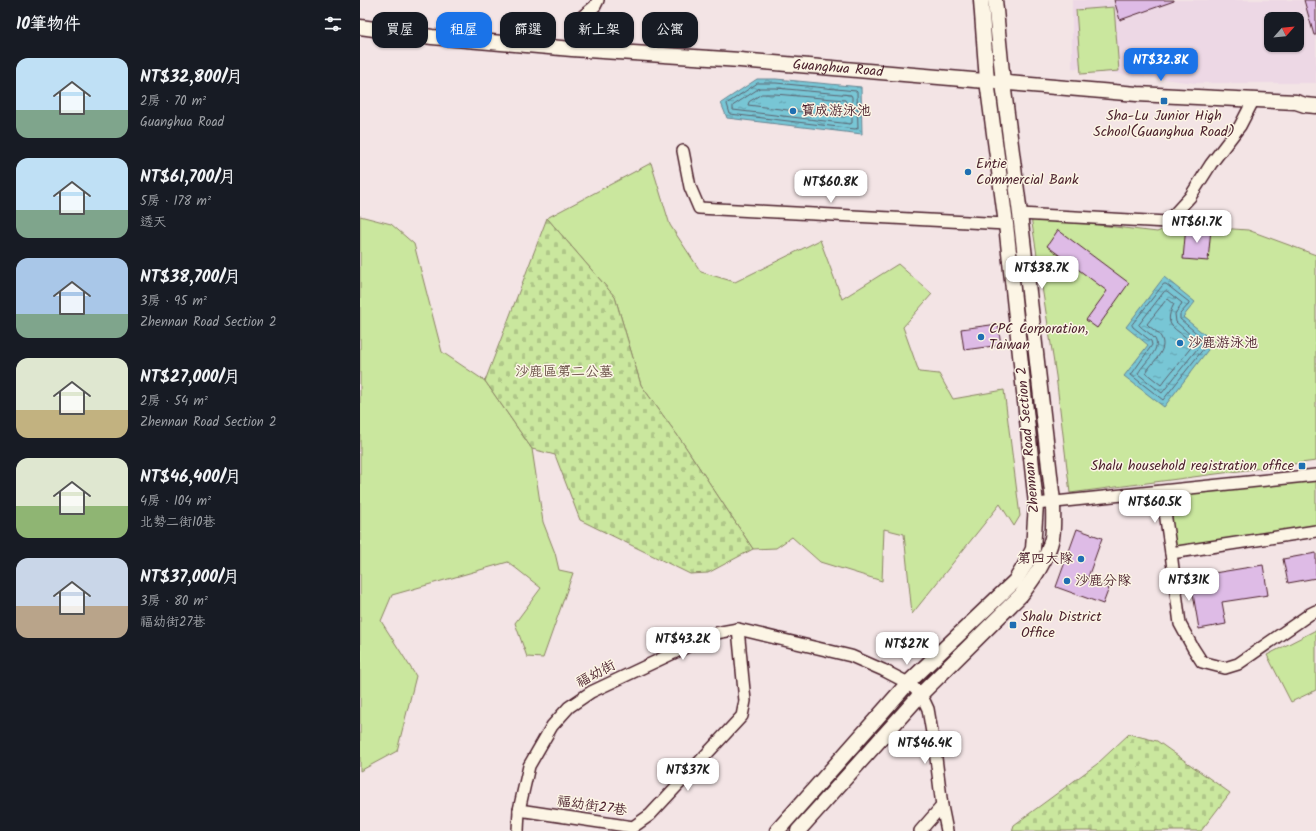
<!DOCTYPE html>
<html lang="zh-TW">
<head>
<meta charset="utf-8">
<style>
	:root { --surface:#171b24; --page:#20242c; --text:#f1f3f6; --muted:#9ea1a6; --accent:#1a73e8 }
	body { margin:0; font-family:Kalam,"LXGW WenKai TC",sans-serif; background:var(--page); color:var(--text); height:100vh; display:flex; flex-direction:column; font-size:15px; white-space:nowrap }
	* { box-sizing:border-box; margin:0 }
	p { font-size:13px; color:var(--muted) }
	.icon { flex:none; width:22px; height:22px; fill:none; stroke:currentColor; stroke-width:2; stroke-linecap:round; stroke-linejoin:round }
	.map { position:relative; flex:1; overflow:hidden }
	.details { display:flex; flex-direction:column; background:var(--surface); width:360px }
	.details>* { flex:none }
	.hud { position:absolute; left:12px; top:12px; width:380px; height:36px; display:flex; gap:8px }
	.needle { width:26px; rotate:63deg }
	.buttons { position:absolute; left:904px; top:12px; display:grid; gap:8px }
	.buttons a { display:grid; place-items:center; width:40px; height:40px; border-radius:8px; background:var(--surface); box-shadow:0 1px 3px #0004; font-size:20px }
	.price { position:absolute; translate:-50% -34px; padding:0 9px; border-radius:8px; background:#fff; color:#222; font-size:13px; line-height:26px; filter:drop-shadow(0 1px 2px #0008) }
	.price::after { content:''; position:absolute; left:50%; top:24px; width:12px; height:9px; margin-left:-6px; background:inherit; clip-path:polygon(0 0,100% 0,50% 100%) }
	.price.active { background:var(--accent); color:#fff }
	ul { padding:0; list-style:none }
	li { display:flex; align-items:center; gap:12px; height:100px; padding:0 16px }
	li span { display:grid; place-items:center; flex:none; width:112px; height:80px; border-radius:12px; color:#555 }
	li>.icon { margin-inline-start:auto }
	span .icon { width:48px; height:48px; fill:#fffc; stroke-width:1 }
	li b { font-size:17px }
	h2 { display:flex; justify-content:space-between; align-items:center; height:48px; padding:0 16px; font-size:17px }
	.chip { padding:0 14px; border-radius:12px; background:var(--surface); box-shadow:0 1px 3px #0004; font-size:14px; line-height:36px }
	.chip.active { background:var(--accent); color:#fff }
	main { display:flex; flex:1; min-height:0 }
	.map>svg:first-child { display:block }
</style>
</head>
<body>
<main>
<section class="details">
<h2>10筆物件<svg class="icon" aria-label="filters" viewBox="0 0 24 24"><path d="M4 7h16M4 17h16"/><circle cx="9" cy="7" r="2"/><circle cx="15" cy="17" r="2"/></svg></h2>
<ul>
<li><span style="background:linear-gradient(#bfe0f5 65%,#7fa58c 0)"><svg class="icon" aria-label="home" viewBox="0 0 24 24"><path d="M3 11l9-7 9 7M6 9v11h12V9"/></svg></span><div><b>NT$32,800/月</b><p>2房 · 70 m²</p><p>Guanghua Road</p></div></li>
<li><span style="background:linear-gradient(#bfe0f5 65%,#7fa58c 0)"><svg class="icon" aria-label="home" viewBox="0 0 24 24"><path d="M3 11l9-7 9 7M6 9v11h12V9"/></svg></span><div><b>NT$61,700/月</b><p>5房 · 178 m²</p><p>透天</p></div></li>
<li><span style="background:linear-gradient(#a9c7e8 70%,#7fa58c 0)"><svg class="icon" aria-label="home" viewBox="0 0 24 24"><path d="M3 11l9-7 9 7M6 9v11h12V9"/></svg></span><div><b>NT$38,700/月</b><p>3房 · 95 m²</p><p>Zhennan Road Section 2</p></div></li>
<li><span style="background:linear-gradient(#dfe7d0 65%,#c2b280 0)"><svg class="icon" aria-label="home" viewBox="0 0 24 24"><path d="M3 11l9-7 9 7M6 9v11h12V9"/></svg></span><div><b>NT$27,000/月</b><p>2房 · 54 m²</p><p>Zhennan Road Section 2</p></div></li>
<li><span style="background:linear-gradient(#dfe7d0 60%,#8fb573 0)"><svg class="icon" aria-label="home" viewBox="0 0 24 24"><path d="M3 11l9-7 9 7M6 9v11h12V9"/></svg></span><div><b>NT$46,400/月</b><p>4房 · 104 m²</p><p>北勢二街10巷</p></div></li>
<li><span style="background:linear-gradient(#c9d6e8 60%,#b9a48a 0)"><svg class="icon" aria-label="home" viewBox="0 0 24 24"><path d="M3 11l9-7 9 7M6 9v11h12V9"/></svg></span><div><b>NT$37,000/月</b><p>3房 · 80 m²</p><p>福幼街27巷</p></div></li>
</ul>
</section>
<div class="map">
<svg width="956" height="831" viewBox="0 0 956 831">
	<defs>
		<pattern id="cemetery-stones" width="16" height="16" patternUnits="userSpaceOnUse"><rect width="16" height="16" fill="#cae79e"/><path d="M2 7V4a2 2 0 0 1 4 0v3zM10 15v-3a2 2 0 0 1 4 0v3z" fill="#afc688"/></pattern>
		<pattern id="water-ripples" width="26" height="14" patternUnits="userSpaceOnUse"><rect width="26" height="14" fill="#78c6d5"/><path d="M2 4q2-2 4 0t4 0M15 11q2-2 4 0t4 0" fill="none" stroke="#64a0ad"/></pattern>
	</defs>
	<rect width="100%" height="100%" fill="#f3e4e5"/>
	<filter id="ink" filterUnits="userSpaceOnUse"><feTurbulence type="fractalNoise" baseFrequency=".025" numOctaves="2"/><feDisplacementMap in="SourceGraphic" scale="8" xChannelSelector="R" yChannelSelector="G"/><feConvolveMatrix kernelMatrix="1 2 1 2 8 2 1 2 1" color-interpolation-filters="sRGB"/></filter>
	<g filter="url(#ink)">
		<path fill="#edd8e5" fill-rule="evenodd" d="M712,0H956V83H835L712,68ZM911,19H937V45H911Z"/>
		<g fill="#cae79e" stroke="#8a8364">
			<polygon points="754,7 759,71 721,74 716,10"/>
			<polygon points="291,163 310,225 341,272 375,282 460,240 482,299 538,264 572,294 543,327 559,372 579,374 593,399 644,390 660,516 654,526 640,504 552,614 544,534 524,529 522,581 460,562 432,537 416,548 393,549 323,443 281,385 255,297 187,218"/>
			<polygon points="0,216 31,224 54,244 82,352 125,381 172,449 183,522 195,553 199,570 213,573 183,658 167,657 155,623 181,588 148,562 32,595 21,621 56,676 37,751 0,771"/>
			<polygon points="671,217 797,232 817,224 846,222 859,228 888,230 956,255 956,461 710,493 696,376"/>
			<polygon points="956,478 956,527 816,549 807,495"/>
			<polygon points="956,630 956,690 931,702 907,655"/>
		</g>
		<g fill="url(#cemetery-stones)" stroke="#8a8364">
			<polygon points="187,218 255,297 281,385 323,443 393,549 348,573 330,574 220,520 195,455 172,449 125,381"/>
			<polygon points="769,734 797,741 870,793 841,831 652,831 654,825 737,764"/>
		</g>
		<g fill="url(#water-ripples)" stroke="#668391">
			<polygon points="397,79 416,79 501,87 502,134 367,118 361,103"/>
			<polygon points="804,277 835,302 823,317 854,342 804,407 764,376 788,345 766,327"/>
		</g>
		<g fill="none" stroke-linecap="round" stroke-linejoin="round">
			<g stroke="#5c626f" stroke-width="1">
				<polygon points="398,83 416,83 496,91 497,92 498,128 495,129 370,114 367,104"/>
				<polygon points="400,88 416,88 491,95 492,97 492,123 490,124 373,110 373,106"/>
				<polygon points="402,94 415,94 485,100 486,102 486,116 484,117 388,105 389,102"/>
				<polygon points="804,284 806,284 829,302 829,304 820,314 820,319 848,343 803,400 771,375 792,345 791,341 773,327 772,325"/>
				<path d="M805,291H807L822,303L815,314L816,322L841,344L802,393L778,374C781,365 802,350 795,339C791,333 783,330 779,325Z"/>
				<path d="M808,299L814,304C800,330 821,328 833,345L801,385L786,373C791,362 809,351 801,337C798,331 791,329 787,324L806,300Z"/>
			</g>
		</g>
		<g fill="#debbe6" stroke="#4a1f2b">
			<polygon points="754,0 814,0 814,1 760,20"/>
			<polygon points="944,0 956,0 956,35 954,35"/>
			<polygon points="826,226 851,228 848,261 823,259"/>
			<polygon points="698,230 769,283 737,328 726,320 747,291 687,246"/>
			<polygon points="638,324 641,345 604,350 601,329"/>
			<polygon points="717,529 742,538 727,580 749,588 743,604 696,587"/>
			<polygon points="956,553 956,578 928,583 923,559"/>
			<polygon points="903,565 908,595 862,602 866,624 839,629 831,582 843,580 842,575"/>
		</g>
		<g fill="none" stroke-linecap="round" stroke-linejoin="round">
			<defs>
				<g id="minor">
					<polyline points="212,49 217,21 235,6 238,0"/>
					<polyline points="323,151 330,187 339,208 646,224"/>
					<polyline points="660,214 807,222 830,197 851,164 880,126 894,99"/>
					<polyline points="802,492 811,553"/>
					<polyline points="676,504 956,475"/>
					<polyline points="956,531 811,553 820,624 833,648 842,662 865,668 878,664 950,614 956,611"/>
					<polyline points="159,810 273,827 290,815 382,716 385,701 378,629"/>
					<polyline points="158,831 159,810 169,766 192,726 209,707 231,692 356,633 378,629 491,656 523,670 548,683 561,694 568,709 575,750 582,806 587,831"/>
					<polyline points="560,831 582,806"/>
				</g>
				<g id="tertiary">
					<path id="s1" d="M0,27L72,37L212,49L380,60L777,94L936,102L945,105L956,106"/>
					<polyline points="417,831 548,683 655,581 665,565 673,549 676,504 646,224 627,81 621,0"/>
					<path d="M438,831L561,694L661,595C674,578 687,560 692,538C694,527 693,513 693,501L660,214L643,83L635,0"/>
				</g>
			</defs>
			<use href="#minor" stroke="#4a1f2b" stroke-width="14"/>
			<use href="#tertiary" stroke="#4a1f2b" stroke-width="17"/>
			<use href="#minor" stroke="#fcf5e5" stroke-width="11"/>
			<use href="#tertiary" stroke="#fcf5e5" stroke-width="14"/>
		</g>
	</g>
	<g fill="#1f6fb2" stroke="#fcf5e5" stroke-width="1.5">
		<rect x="800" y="97" width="8" height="8" rx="2"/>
		<circle cx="433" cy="111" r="4"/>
		<circle cx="608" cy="172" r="4"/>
		<circle cx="621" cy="337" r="4"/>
		<circle cx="820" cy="343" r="4"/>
		<rect x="938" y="462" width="8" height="8" rx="2"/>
		<circle cx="721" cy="559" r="4"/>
		<circle cx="707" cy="581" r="4"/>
		<rect x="649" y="621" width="8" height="8" rx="2"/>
	</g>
	<g text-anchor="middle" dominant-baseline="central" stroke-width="3" stroke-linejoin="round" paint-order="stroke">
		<g font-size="14" fill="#4a1f2b" stroke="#fcf5e5">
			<text stroke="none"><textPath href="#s1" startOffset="480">Guanghua Road</textPath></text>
			<text transform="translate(668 440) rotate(-95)">Zhennan Road Section 2</text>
			<text transform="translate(236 674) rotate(-28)">福幼街</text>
			<text transform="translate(232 806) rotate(8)">福幼街27巷</text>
		</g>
		<g font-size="14" fill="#4a1f2b" stroke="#fcf5e5" text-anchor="start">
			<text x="441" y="111">寶成游泳池</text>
			<text x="804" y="116" text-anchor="middle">Sha-Lu Junior High<tspan x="804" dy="16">School(Guanghua Road)</tspan></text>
			<text x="616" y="164">Entie<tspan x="616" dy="16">Commercial Bank</tspan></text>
			<text x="629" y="329">CPC Corporation,<tspan x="629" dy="16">Taiwan</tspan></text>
			<text x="828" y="343">沙鹿游泳池</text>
			<text x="934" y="466" text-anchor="end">Shalu household registration office</text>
			<text x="713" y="559" text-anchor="end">第四大隊</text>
			<text x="715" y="581">沙鹿分隊</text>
			<text x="661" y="617">Shalu District<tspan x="661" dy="16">Office</tspan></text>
		</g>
		<g font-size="14" fill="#6a5148" stroke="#fcf5e5">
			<text x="204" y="372">沙鹿區第二公墓</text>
		</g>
	</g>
</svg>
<div class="buttons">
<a><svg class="needle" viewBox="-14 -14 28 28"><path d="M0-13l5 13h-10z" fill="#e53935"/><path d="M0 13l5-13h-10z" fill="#9ea1a6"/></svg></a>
</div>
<b class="price active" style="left:801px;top:82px">NT$32.8K</b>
<b class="price" style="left:471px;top:204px">NT$60.8K</b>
<b class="price" style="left:837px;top:244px">NT$61.7K</b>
<b class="price" style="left:682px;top:290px">NT$38.7K</b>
<b class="price" style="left:795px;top:524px">NT$60.5K</b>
<b class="price" style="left:829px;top:602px">NT$31K</b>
<b class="price" style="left:323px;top:661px">NT$43.2K</b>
<b class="price" style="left:547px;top:666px">NT$27K</b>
<b class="price" style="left:565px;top:765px">NT$46.4K</b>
<b class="price" style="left:328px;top:792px">NT$37K</b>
<div class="hud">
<a class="chip">買屋</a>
<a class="chip active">租屋</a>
<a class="chip">篩選</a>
<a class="chip">新上架</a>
<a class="chip">公寓</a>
</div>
</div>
</main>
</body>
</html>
